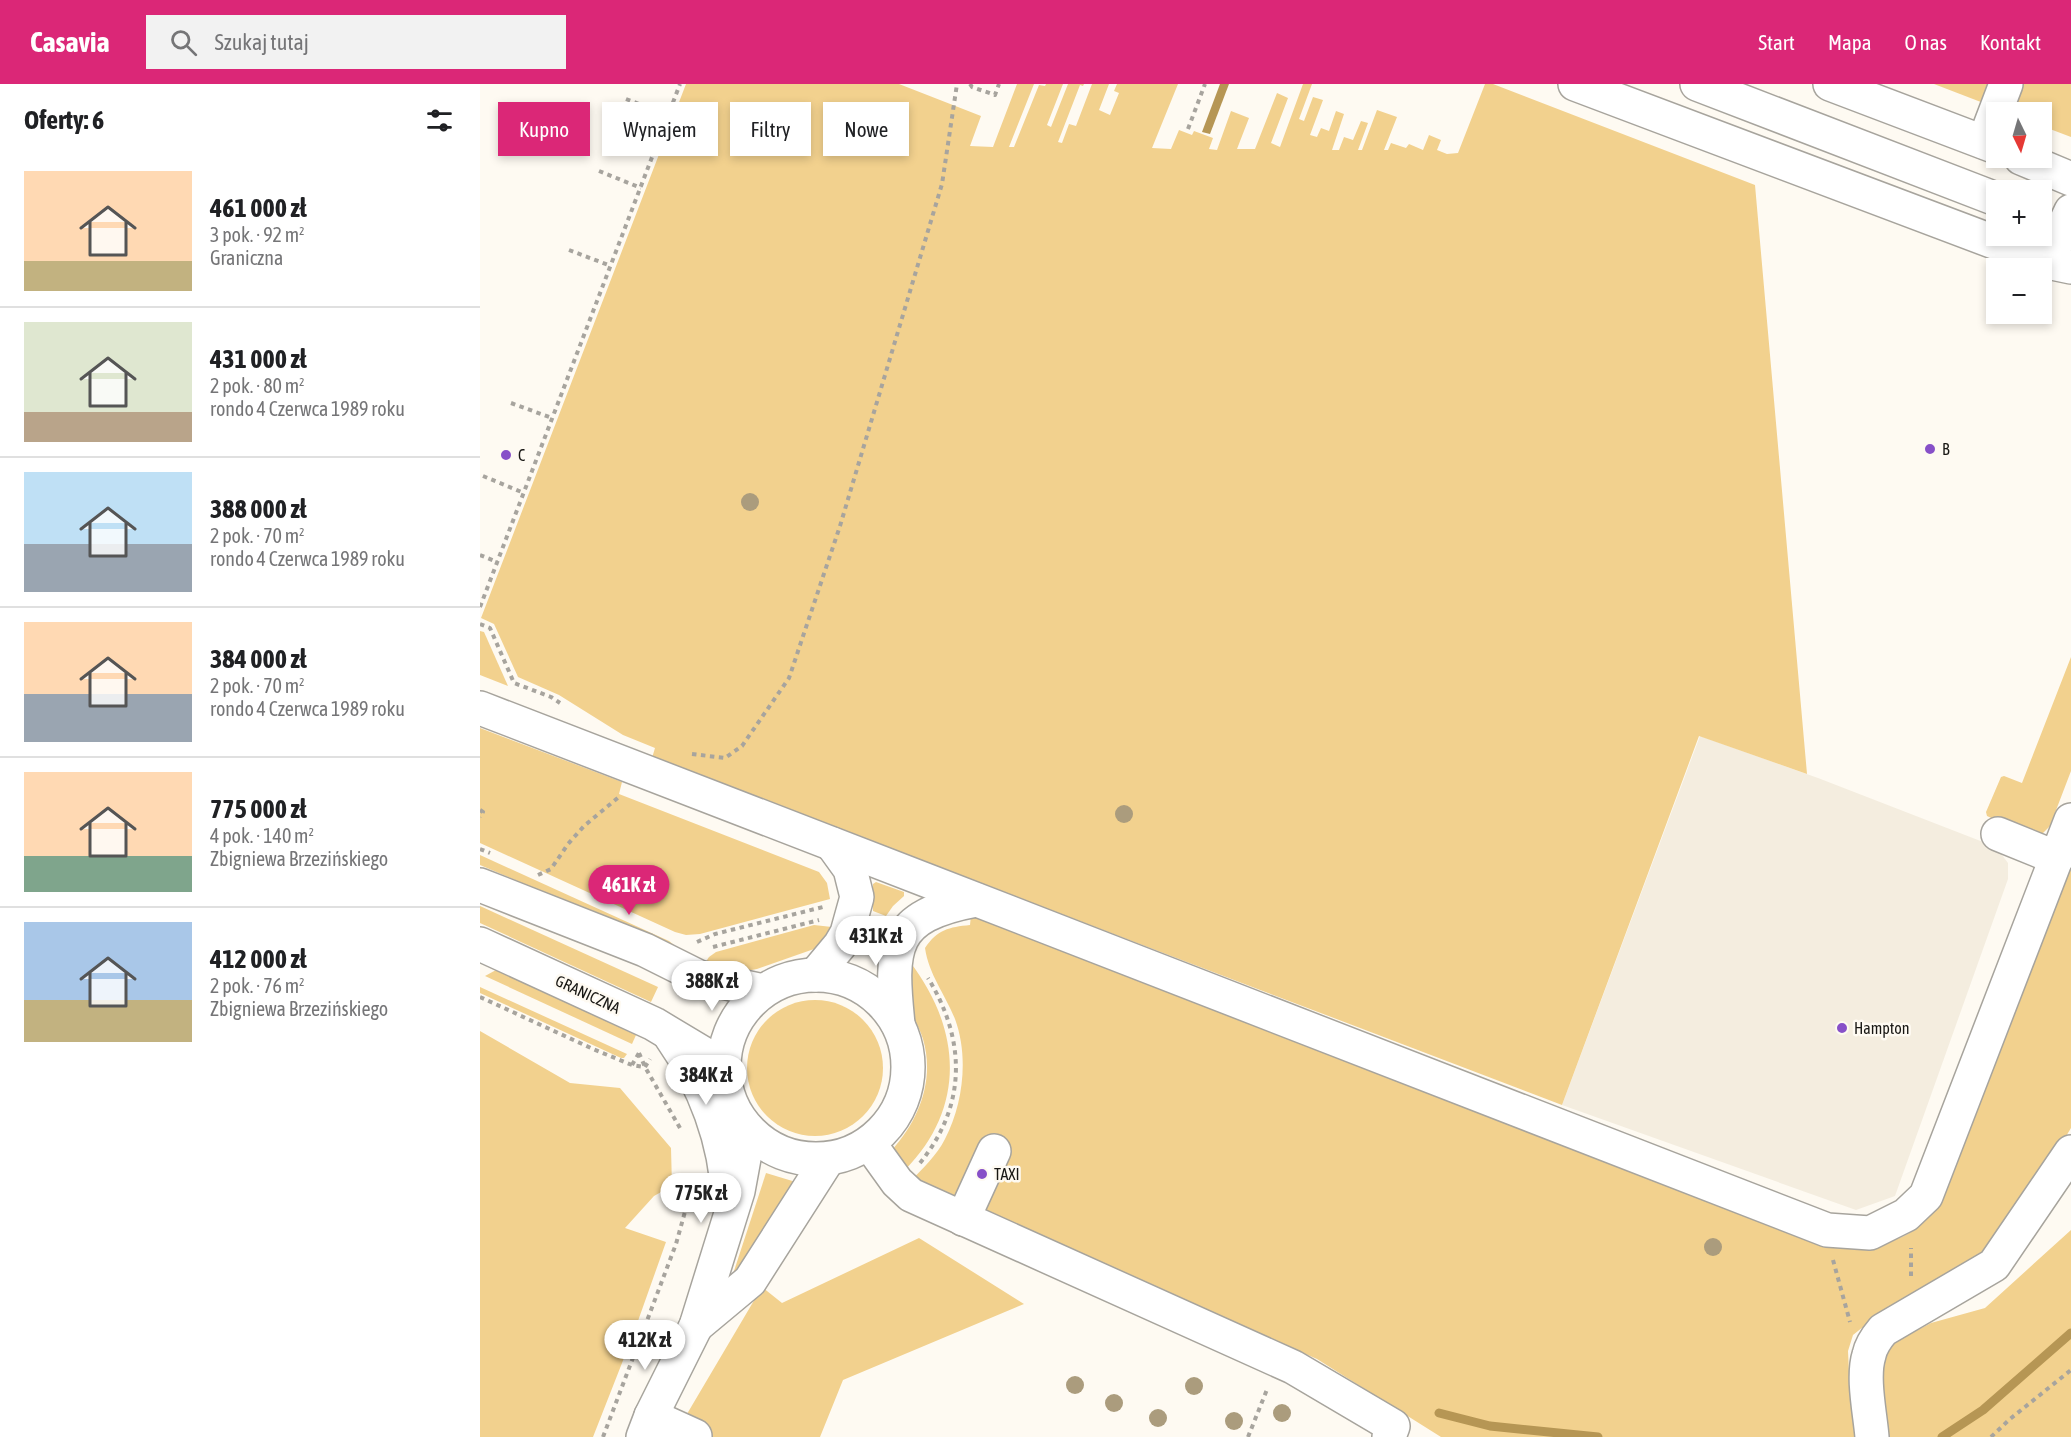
<!DOCTYPE html>
<html lang="pl">
<head>
<meta charset="utf-8">
<style>
	:root { --surface:#fff; --page:#f2f2f2; --text:#202124; --muted:#757577; --line:#e0e0e0; --accent:#db2777 }
	body { margin:0; font-family:"Asap Condensed",sans-serif; background:var(--page); color:var(--text); height:100vh; display:flex; flex-direction:column; font-size:22px; white-space:nowrap }
	* { box-sizing:border-box; margin:0 }
	p { font-size:20px; color:var(--muted) }
	.icon { flex:none; width:33px; height:33px; fill:none; stroke:currentColor; stroke-width:2; stroke-linecap:round; stroke-linejoin:round }
	.map { position:relative; flex:1; overflow:hidden }
	.sheet { display:flex; flex-direction:column; background:var(--surface); width:480px }
	.sheet>* { flex:none }
	.top-card { position:absolute; left:18px; top:18px; width:570px; height:54px; display:flex; gap:12px }
	.needle { width:39px; rotate:175deg }
	.controls { position:absolute; left:1506px; top:18px; display:grid; gap:12px }
	.controls a { display:grid; place-items:center; width:66px; height:66px; border-radius:0px; background:var(--surface); box-shadow:0 3px 9px #0003; font-size:30px }
	.price { position:absolute; translate:-50% -51px; padding:0 14px; border-radius:21px; background:#fff; color:#222; font-size:20px; line-height:39px; filter:drop-shadow(0 2px 3px #0008) }
	.price::after { content:''; position:absolute; left:50%; top:36px; width:18px; height:14px; margin-left:-9px; background:inherit; clip-path:polygon(0 0,100% 0,50% 100%) }
	.price.active { background:var(--accent); color:#fff }
	ul { padding:0; list-style:none }
	li { display:flex; align-items:center; gap:18px; height:150px; padding:0 24px }
	li+li { border-top:2px solid var(--line) }
	li span { display:grid; place-items:center; flex:none; width:168px; height:120px; border-radius:0px; color:#555 }
	li>.icon { margin-inline-start:auto }
	span .icon { width:72px; height:72px; fill:#fffc; stroke-width:1 }
	li b { font-size:26px }
	h2 { display:flex; justify-content:space-between; align-items:center; height:72px; padding:0 24px; font-size:26px }
	.chip { padding:0 21px; border-radius:0px; background:var(--surface); box-shadow:0 3px 9px #0003; font-size:21px; line-height:54px }
	.chip.active { background:var(--accent); color:#fff }
	header { display:flex; align-items:center; gap:36px; box-sizing:border-box; height:84px; padding:0 30px; background:var(--accent); color:#fff }
	header strong { font-size:28px }
	nav { display:flex; gap:33px; margin-inline-start:auto; font-size:21px }
	.search { width:420px; height:54px; background:var(--page); display:flex; align-items:center; gap:15px; box-sizing:border-box; padding:0 21px; border-radius:0px; color:var(--muted); font-size:22px }
	main { display:flex; flex:1; min-height:0 }
	.map>svg:first-child { display:block }
</style>
</head>
<body>
<header>
<strong>Casavia</strong>
<div class="search"><svg class="icon" aria-label="search" viewBox="0 0 24 24"><circle cx="10" cy="10" r="6"/><path d="M15 15l6 6"/></svg>Szukaj tutaj</div>
<nav><a>Start</a><a>Mapa</a><a>O nas</a><a>Kontakt</a></nav>
</header>
<main>
<section class="sheet">
<h2>Oferty: 6<svg class="icon" aria-label="filters" viewBox="0 0 24 24"><path d="M4 7h16M4 17h16"/><circle cx="9" cy="7" r="2"/><circle cx="15" cy="17" r="2"/></svg></h2>
<ul>
<li><span style="background:linear-gradient(#ffd9b3 75%,#c2b280 0)"><svg class="icon" aria-label="home" viewBox="0 0 24 24"><path d="M3 11l9-7 9 7M6 9v11h12V9"/></svg></span><div><b>461 000 zł</b><p>3 pok. · 92 m²</p><p>Graniczna</p></div></li>
<li><span style="background:linear-gradient(#dfe7d0 75%,#b9a48a 0)"><svg class="icon" aria-label="home" viewBox="0 0 24 24"><path d="M3 11l9-7 9 7M6 9v11h12V9"/></svg></span><div><b>431 000 zł</b><p>2 pok. · 80 m²</p><p>rondo 4 Czerwca 1989 roku</p></div></li>
<li><span style="background:linear-gradient(#bfe0f5 60%,#9aa5b1 0)"><svg class="icon" aria-label="home" viewBox="0 0 24 24"><path d="M3 11l9-7 9 7M6 9v11h12V9"/></svg></span><div><b>388 000 zł</b><p>2 pok. · 70 m²</p><p>rondo 4 Czerwca 1989 roku</p></div></li>
<li><span style="background:linear-gradient(#ffd9b3 60%,#9aa5b1 0)"><svg class="icon" aria-label="home" viewBox="0 0 24 24"><path d="M3 11l9-7 9 7M6 9v11h12V9"/></svg></span><div><b>384 000 zł</b><p>2 pok. · 70 m²</p><p>rondo 4 Czerwca 1989 roku</p></div></li>
<li><span style="background:linear-gradient(#ffd9b3 70%,#7fa58c 0)"><svg class="icon" aria-label="home" viewBox="0 0 24 24"><path d="M3 11l9-7 9 7M6 9v11h12V9"/></svg></span><div><b>775 000 zł</b><p>4 pok. · 140 m²</p><p>Zbigniewa Brzezińskiego</p></div></li>
<li><span style="background:linear-gradient(#a9c7e8 65%,#c2b280 0)"><svg class="icon" aria-label="home" viewBox="0 0 24 24"><path d="M3 11l9-7 9 7M6 9v11h12V9"/></svg></span><div><b>412 000 zł</b><p>2 pok. · 76 m²</p><p>Zbigniewa Brzezińskiego</p></div></li>
</ul>
</section>
<div class="map">
<svg width="1591" height="1353" viewBox="0 0 1591 1353">
	<rect width="100%" height="100%" fill="#fefaf2"/>
	<polygon fill="#f4eddf" points="1220,652 1338,694 1516,763 1528,779 1528,795 1415,1112 1376,1126 1082,1021"/>
	<g fill="#f2d18e">
		<polygon points="206,0 419,0 501,32 490,62 513,63 537,0 554,0 529,63 534,63 559,1 565,2 566,0 583,0 567,41 571,43 588,0 604,0 603,2 600,1 578,58 582,59 589,40 596,42 612,0 629,0 619,26 630,31 639,9 634,7 637,0 698,0 672,64 691,65 699,46 712,51 714,47 733,54 729,65 737,66 751,27 769,34 757,65 775,65 797,9 808,14 791,59 800,63 823,0 832,0 819,35 824,37 833,13 843,16 830,51 837,53 841,44 849,47 856,27 864,30 852,66 859,66 864,53 873,56 881,37 888,39 878,66 882,66 897,26 917,33 904,66 908,66 911,59 926,64 929,60 943,66 949,51 961,56 957,66 967,70 978,69 1005,0 1013,0 1275,101 1327,690 1219,652 1082,1021 172,674 175,664 143,651 79,611 38,593 14,540 1,534"/>
		<polygon points="1454,0 1514,0 1506,20"/>
		<polygon points="1538,0 1591,0 1591,53 1562,42 1562,28 1527,28"/>
		<polygon points="0,547 4,548 28,602 0,591"/>
		<path d="M1591,573V687L1570,742L1563,749C1544,751 1524,740 1507,732L1506,728L1521,693L1524,692L1542,699Z"/>
		<polygon points="0,644 142,698 139,710 339,788 347,799 350,815 220,850 206,851 195,848 0,759"/>
		<polygon points="0,771 189,857 194,861 196,865 0,781"/>
		<path d="M1591,781V1044L1548,1115L1521,1151L1496,1175L1393,1235L1373,1251L1368,1267L1369,1288L1407,1262L1451,1239L1505,1224L1591,1146V1353H961L837,1275L430,1098C442,1085 457,1071 465,1055C483,1020 489,973 475,935C465,910 449,891 445,864C457,846 469,843 490,841L491,831L1349,1158C1411,1162 1433,1162 1467,1105Z"/>
		<polygon points="396,798 424,808 424,812 413,822 406,832 393,827 393,800"/>
		<polygon points="0,822 178,903 171,918 0,839"/>
		<polygon points="334,841 352,843 350,849 334,865 277,885 266,887 225,879 229,873 236,868"/>
		<path d="M430,878C482,946 486,1024 425,1086L412,1066C439,1036 455,996 443,955C440,944 433,935 430,925C426,912 430,892 430,878Z"/>
		<polygon points="16,886 156,951 152,960 5,892"/>
		<polygon points="0,903 147,970 144,974 141,974 0,909"/>
		<circle cx="335" cy="984" r="68"/>
		<polygon points="0,947 90,999 140,1004 191,1064 192,1102 174,1112 145,1144 186,1158 153,1251 113,1353 0,1353"/>
		<polygon points="286,1089 319,1099 258,1188 254,1187"/>
		<polygon points="439,1154 544,1220 363,1296 340,1353 216,1353 204,1335 282,1203 302,1219"/>
	</g>
	<polygon fill="#b69654" points="740,0 749,0 730,50 722,48"/>
	<g fill="none" stroke-linecap="round" stroke-linejoin="round">
		<g stroke="#b69654" stroke-width="9">
			<polyline points="959,1329 1010,1342 1118,1353"/>
			<polyline points="1462,1353 1503,1326 1591,1249"/>
		</g>
		<defs>
			<g id="minor">
				<polyline points="1095,0 1567,178 1591,183"/>
				<polyline points="1217,0 1516,115"/>
				<polyline points="1350,0 1516,63"/>
				<polyline points="1504,58 1526,0"/>
				<polyline points="1541,74 1591,95"/>
				<polyline points="1567,178 1591,127"/>
				<path d="M0,624C449,798 899,969 1347,1146L1390,1149L1426,1131L1446,1112L1591,736"/>
				<polyline points="1518,750 1577,774"/>
				<polyline points="335,891 360,861 367,849 377,813 370,785 352,760"/>
				<path d="M418,940C410,863 410,832 496,816"/>
				<polyline points="389,1059 417,1098 431,1111 813,1283 913,1342 909,1353"/>
				<polyline points="483,1135 514,1067"/>
				<polyline points="171,1332 215,1352"/>
				<path d="M1392,1353C1390,1329 1382,1293 1389,1271C1391,1261 1397,1253 1403,1246L1514,1181L1591,1068"/>
			</g>
			<g id="major">
				<polyline points="0,801 165,866 219,893 283,907"/>
				<polyline points="0,860 174,940 244,982"/>
				<circle cx="336" cy="983" r="92"/>
				<path d="M191,953C224,1000 246,1057 248,1115"/>
				<polyline points="216,1242 270,1197 348,1075"/>
				<polyline points="163,1353 171,1332 216,1242 258,1107 265,1069 266,1045"/>
			</g>
		</defs>
		<use href="#minor" stroke="#a7a49d" stroke-width="36"/>
		<use href="#major" stroke="#a7a49d" stroke-width="36"/>
		<g stroke="#a7a49e" stroke-width="4" stroke-dasharray="4.5 4.5" stroke-linecap="butt">
			<polyline points="490,0 492,3 515,11 519,0"/>
			<polyline points="146,15 188,31"/>
			<polyline points="708,45 725,0"/>
			<polyline points="119,87 161,104"/>
			<polyline points="89,166 131,182"/>
			<polyline points="31,319 72,334"/>
			<polyline points="3,392 44,409"/>
			<polyline points="0,471 17,478"/>
			<polyline points="0,523 200,0"/>
			<polyline points="0,540 10,544 34,599 71,613 80,619"/>
			<polyline points="212,670 245,674 262,662 309,594 360,442 462,100 477,0"/>
			<polyline points="0,726 3,728 0,733"/>
			<polyline points="0,765 10,769"/>
			<polyline points="58,791 71,785 88,760 104,742 140,712"/>
			<polyline points="217,858 235,850 343,823"/>
			<polyline points="233,863 339,836"/>
			<polyline points="0,913 113,965 152,981 164,983"/>
			<polyline points="159,969 165,983 200,1044"/>
			<polyline points="152,981 159,969"/>
			<polyline points="165,983 170,975"/>
			<path d="M440,1079C487,1021 486,956 448,894"/>
			<polyline points="1353,1176 1370,1238"/>
			<polyline points="1431,1192 1431,1164"/>
			<polyline points="123,1353 196,1160 213,1099"/>
			<polyline points="768,1353 788,1303"/>
			<polyline points="1511,1353 1530,1335 1591,1286"/>
		</g>
		<use href="#minor" stroke="#fff" stroke-width="33"/>
		<use href="#major" stroke="#fff" stroke-width="33"/>
	</g>
	<g fill="#ab9c7d">
		<circle cx="270" cy="418" r="9"/>
		<circle cx="644" cy="730" r="9"/>
		<circle cx="1233" cy="1163" r="9"/>
		<circle cx="595" cy="1301" r="9"/>
		<circle cx="714" cy="1302" r="9"/>
		<circle cx="634" cy="1319" r="9"/>
		<circle cx="802" cy="1329" r="9"/>
		<circle cx="678" cy="1334" r="9"/>
		<circle cx="754" cy="1337" r="9"/>
	</g>
	<g fill="#8750c8" stroke="#fefaf2" stroke-width="2">
		<circle cx="1450" cy="365" r="6"/>
		<circle cx="26" cy="371" r="6"/>
		<circle cx="1362" cy="944" r="6"/>
		<circle cx="502" cy="1090" r="6"/>
	</g>
	<g text-anchor="middle" dominant-baseline="central" stroke-width="5" stroke-linejoin="round" paint-order="stroke">
		<g font-size="16" fill="#181714" stroke="#fefaf2" text-anchor="start">
			<text x="1462" y="365">B</text>
			<text x="38" y="371">C</text>
			<text x="1374" y="944">Hampton</text>
			<text x="514" y="1090">TAXI</text>
		</g>
		<g font-size="16" fill="#181714" stroke="#fefaf2">
			<text transform="translate(108 910) rotate(25)">GRANICZNA</text>
		</g>
	</g>
</svg>
<div class="controls">
<a><svg class="needle" viewBox="-14 -14 28 28"><path d="M0-13l5 13h-10z" fill="#e53935"/><path d="M0 13l5-13h-10z" fill="#757577"/></svg></a>
<a>+</a>
<a>−</a>
</div>
<b class="price active" style="left:149px;top:832px">461K zł</b>
<b class="price" style="left:396px;top:883px">431K zł</b>
<b class="price" style="left:232px;top:928px">388K zł</b>
<b class="price" style="left:226px;top:1022px">384K zł</b>
<b class="price" style="left:221px;top:1140px">775K zł</b>
<b class="price" style="left:165px;top:1287px">412K zł</b>
<div class="top-card">
<a class="chip active">Kupno</a>
<a class="chip">Wynajem</a>
<a class="chip">Filtry</a>
<a class="chip">Nowe</a>
</div>
</div>
</main>
</body>
</html>
